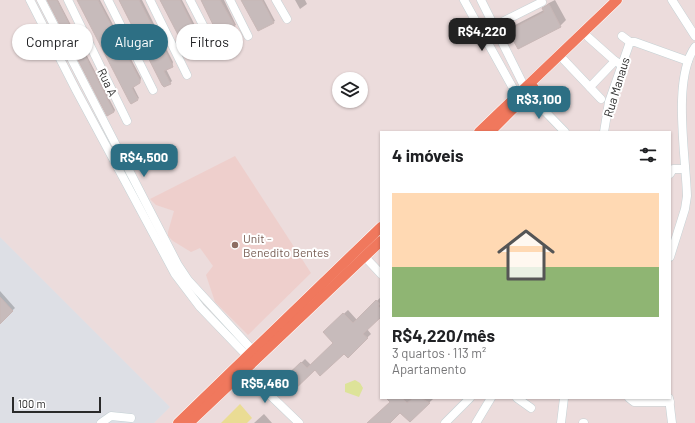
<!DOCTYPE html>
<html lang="pt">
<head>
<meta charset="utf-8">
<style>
	:root { --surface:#fff; --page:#f6f6f6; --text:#202124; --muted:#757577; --accent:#2d6f84 }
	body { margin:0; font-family:Barlow,sans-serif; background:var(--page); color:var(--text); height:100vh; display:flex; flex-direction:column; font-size:15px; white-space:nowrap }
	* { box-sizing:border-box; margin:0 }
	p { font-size:13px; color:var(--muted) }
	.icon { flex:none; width:22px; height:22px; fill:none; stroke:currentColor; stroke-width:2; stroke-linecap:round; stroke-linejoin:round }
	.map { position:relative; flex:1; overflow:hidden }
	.side { position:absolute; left:380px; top:131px; width:291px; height:268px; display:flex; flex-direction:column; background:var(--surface); border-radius:0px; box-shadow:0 1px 3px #0004 }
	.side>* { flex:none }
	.hud { position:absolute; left:12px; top:24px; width:308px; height:36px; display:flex; gap:8px }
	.buttons { position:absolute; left:332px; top:72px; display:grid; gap:8px }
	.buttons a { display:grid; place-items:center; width:36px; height:36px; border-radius:50%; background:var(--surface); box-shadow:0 1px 3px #0004; font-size:20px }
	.scale { position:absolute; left:12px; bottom:10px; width:89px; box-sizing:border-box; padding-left:4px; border:2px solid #2a2a2a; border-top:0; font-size:11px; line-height:14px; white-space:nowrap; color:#2a2a2a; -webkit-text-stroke:3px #fff; paint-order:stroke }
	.price { position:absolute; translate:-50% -34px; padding:0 9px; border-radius:8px; background:var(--accent); color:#fff; font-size:13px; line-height:26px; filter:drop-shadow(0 1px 2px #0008) }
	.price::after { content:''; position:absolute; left:50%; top:24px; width:12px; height:9px; margin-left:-6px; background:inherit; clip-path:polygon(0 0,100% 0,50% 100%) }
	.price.selected { background:#222; color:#fff }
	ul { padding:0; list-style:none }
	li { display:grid; align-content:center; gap:8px; height:212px; padding:0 12px }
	li span { display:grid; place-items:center; height:124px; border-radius:0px; color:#555 }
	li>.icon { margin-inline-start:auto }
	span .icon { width:72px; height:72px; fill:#fffc; stroke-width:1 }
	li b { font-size:17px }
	h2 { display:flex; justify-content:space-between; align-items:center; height:48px; padding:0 12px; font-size:17px }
	.pill { padding:0 14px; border-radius:18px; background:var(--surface); box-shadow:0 1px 3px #0004; font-size:14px; line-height:36px }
	.pill.selected { background:var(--accent); color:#fff }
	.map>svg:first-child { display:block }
</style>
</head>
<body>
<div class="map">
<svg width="695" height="423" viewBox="0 0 695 423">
	<rect width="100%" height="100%" fill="#ecdcdc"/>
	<polygon fill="#dddfe5" points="0,237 170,407 154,423 0,423"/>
	<polygon fill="#eecfcc" points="235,156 311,273 248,335 215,302 206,275 213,266 200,248 191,252 173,241 168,236 168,232 174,211 156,205 150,199"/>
	<polygon fill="#dde399" points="355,380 360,383 363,388 359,397 345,392 345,384"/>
	<polygon fill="#eadc94" points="240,404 252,418 247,423 221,423"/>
	<g fill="#0003">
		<polygon points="48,0 58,0 115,110 114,112"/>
		<polygon points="79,0 100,0 141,78 140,82 133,86 139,98 138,99"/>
		<polygon points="119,0 142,0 173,62 172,66 166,69 172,81 170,83 162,84"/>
		<polygon points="160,0 182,0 203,41 201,43 187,50"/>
		<polygon points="201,0 224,0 236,25 227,30 233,42 232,43 226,46"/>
		<polygon points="243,0 264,0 275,21 273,22"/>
		<polygon points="295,0 305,0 307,4 300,9"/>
		<polygon points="555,0 566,20 560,26 510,31 515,25 544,10 543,8 549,3"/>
		<polygon points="0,291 15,308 0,322"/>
		<polygon points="381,297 381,316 367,329 371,334 348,356 344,352 315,369 282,382 305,359 311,365 335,343 324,332 348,310 357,320"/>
		<polygon points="388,398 432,398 433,399 410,421 401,411 388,423 369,423 391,402"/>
		<polygon points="264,414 272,423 254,423"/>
	</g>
	<g fill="#c7bbbb" stroke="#c8b7b6">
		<polygon points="47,0 57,0 114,112 107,116"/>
		<polygon points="77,0 98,0 140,80 140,83 132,88 138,100 131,104 129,101"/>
		<polygon points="119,0 139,0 172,64 173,67 164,71 171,84 164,87 162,85"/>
		<polygon points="160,0 180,0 202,44 187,52"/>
		<polygon points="201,0 220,0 234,24 235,27 226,31 232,44 226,48 223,45"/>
		<polygon points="241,0 262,0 274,23 258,31"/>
		<polygon points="549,4 561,27 518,49 508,31 544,12 542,8"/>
		<polygon points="0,297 13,311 0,324"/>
		<polygon points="376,300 380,304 378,306 381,309 381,317 363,334 368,338 348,358 344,354 320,376 315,370 291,393 280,382 301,362 307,368 333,343 323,332 343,313 353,323"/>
		<polygon points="386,398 402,398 407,403 413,398 421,398 430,403 410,422 400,413 390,423 367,423 390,402"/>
	</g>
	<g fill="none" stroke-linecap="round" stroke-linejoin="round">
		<defs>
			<g id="minor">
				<polyline points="30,0 76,90 175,274 200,307 250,359"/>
				<polyline points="41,0 178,265 188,280 256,354"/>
				<polyline points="68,0 127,121"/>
				<polyline points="108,0 153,90"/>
				<polyline points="150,0 187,75"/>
				<polyline points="190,0 218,54"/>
				<polyline points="230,0 248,36"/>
				<polyline points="276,0 287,19"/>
				<polyline points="464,0 519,99"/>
				<polyline points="481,0 525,88 533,99 565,132"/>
				<polyline points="672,0 695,36"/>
				<polyline points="494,26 542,2"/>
				<polyline points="622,36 630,42 635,42 688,61"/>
				<polyline points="588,37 615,61 622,65"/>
				<polyline points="564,60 601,99"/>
				<polyline points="590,87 615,61"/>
				<polyline points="604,132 609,102 630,42"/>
				<polyline points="670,174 673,169 685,169"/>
				<polyline points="365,257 381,274"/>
				<path d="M670,257L685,209L687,196C686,157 672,79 695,47"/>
				<polyline points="245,371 299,423"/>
				<polyline points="517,398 531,408"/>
				<polyline points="629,398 634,402 670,402"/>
				<polyline points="669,398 672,423"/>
				<polyline points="101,423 111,416 131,418"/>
				<polyline points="445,423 470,398"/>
				<polyline points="476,423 491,398"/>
				<polyline points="561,423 564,398"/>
				<polyline points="583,423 584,423"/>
			</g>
			<g id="major">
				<polyline points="479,132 617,0"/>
				<polyline points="490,132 534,88"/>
				<polyline points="178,423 381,227"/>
				<polyline points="189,423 381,241"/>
			</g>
		</defs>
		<use href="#minor" stroke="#c4d1d4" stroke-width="9"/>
		<use href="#major" stroke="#fff" stroke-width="11"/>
		<use href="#minor" stroke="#fff" stroke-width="8"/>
		<use href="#major" stroke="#f0785d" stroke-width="10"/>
	</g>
	<circle fill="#8d6e63" stroke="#fff" stroke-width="1.5" cx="235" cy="245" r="4"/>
	<g text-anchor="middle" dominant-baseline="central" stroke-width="4" stroke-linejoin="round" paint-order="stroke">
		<g font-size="12" fill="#2a2a2a" stroke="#fff">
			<text transform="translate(108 82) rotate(64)">Rua A</text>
			<text transform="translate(616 87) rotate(-73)">Rua Manaus</text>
		</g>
		<g font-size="12" fill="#785e54" stroke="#fff" text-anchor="start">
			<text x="243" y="238">Unit -<tspan x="243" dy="14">Benedito Bentes</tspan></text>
		</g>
	</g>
</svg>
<div class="buttons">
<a><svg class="icon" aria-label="layers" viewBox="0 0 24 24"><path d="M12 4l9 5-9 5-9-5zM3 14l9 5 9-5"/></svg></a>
</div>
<div class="scale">100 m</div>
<b class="price selected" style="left:482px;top:52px">R$4,220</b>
<b class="price" style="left:539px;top:120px">R$3,100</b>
<b class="price" style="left:144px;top:178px">R$4,500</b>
<b class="price" style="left:265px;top:404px">R$5,460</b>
<div class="hud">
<a class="pill">Comprar</a>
<a class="pill selected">Alugar</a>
<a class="pill">Filtros</a>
</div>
<section class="side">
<h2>4 imóveis<svg class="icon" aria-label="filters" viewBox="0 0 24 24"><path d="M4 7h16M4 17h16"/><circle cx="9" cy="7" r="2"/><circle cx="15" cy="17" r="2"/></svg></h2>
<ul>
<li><span style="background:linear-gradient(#ffd9b3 60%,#8fb573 0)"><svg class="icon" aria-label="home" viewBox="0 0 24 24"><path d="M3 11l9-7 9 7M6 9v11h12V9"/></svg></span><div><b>R$4,220/mês</b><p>3 quartos · 113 m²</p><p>Apartamento</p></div></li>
</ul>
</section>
</div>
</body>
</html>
